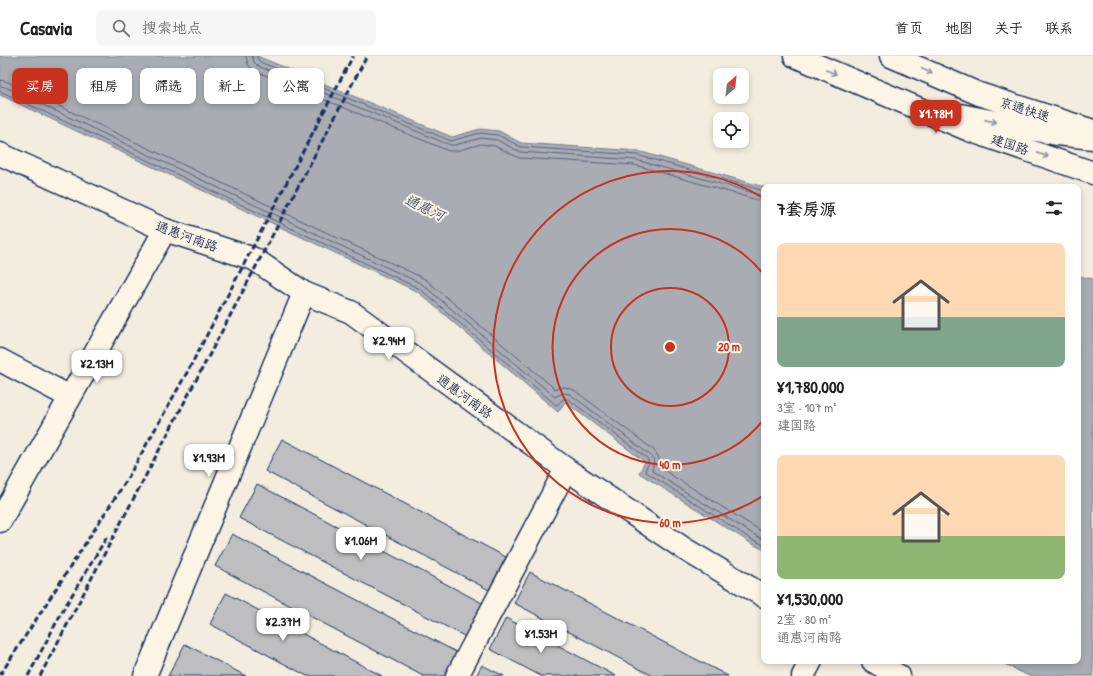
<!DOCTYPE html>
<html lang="zh">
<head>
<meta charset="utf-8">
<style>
	:root { --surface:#fff; --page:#f6f6f6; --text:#222; --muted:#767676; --line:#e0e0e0; --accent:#c8321e }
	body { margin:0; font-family:"Patrick Hand","LXGW WenKai TC",sans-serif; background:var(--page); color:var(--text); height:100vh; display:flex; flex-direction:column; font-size:15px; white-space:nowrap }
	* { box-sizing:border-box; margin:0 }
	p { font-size:13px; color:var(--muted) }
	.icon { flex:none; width:22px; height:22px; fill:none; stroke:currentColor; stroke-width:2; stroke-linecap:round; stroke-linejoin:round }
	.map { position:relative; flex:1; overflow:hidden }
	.side { position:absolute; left:761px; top:128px; width:320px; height:480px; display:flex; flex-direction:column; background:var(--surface); border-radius:8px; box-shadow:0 2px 6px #0003 }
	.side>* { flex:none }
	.top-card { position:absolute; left:12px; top:12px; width:380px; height:36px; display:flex; gap:8px }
	.needle { width:26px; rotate:28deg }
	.controls { position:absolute; left:713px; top:12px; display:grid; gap:8px }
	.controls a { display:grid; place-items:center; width:36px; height:36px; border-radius:8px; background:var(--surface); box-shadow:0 2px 6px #0003; font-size:20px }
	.price { position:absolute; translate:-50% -34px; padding:0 9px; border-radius:8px; background:#fff; color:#222; font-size:13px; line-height:26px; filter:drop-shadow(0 1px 2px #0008) }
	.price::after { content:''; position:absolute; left:50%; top:24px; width:12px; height:9px; margin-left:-6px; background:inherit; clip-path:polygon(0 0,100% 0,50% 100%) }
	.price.current { background:var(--accent); color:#fff }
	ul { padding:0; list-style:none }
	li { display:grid; align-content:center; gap:8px; height:212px; padding:0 16px }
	li span { display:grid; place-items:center; height:124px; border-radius:8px; color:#555 }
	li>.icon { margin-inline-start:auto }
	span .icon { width:72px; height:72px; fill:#fffc; stroke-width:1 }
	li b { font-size:17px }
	h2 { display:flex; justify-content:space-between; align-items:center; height:48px; padding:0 16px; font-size:17px }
	.pill { padding:0 14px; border-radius:8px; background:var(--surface); box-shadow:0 2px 6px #0003; font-size:14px; line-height:36px }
	.pill.current { background:var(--accent); color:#fff }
	header { display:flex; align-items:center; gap:24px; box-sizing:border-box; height:56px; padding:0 20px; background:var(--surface); border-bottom:1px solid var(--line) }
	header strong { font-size:19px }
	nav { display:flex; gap:22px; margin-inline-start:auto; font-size:14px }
	.search { width:280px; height:36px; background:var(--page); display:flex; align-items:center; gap:10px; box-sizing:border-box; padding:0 14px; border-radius:8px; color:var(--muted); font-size:15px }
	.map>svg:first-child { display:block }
</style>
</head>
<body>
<header>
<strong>Casavia</strong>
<div class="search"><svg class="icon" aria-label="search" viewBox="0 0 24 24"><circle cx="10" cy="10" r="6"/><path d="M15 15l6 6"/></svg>搜索地点</div>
<nav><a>首页</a><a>地图</a><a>关于</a><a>联系</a></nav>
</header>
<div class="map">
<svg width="1093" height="620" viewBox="0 0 1093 620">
	<rect width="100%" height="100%" fill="#f3ede0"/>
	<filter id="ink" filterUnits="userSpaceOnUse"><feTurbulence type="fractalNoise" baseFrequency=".025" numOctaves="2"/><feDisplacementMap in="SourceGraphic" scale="8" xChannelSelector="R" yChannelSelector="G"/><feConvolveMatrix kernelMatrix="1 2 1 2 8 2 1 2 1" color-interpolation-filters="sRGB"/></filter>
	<g filter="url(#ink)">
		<g fill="#a9acb3" stroke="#707a91">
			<polygon points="0,0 257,0 452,81 480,73 499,75 521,87 638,95 764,131 764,494 749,486 639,417 645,406 565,346 558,356 418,236 0,39"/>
			<polygon points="1078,220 1093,223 1093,620 1029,620 998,605 1078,605"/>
		</g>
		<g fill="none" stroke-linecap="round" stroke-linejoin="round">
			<g stroke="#546180" stroke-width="1">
				<polyline points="246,0 248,9 255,15 449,95 456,95 481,88 495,90 519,102 635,109 764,146"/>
				<polyline points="252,0 254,6 258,10 450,89 455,89 481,82 497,84 520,96 636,104 764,140"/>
				<polyline points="257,0 258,3 260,6 451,85 480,77 498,79 521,91 637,99 764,135"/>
				<polyline points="0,24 8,26 425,223 555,333 565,331 574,334 654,394 659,402 660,412 764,477"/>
				<polyline points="0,30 5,31 422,228 555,341 563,337 570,338 650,399 654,404 652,415 753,478 764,484"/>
				<polyline points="0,35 420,233 556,349 558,348 563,343 568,343 647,402 649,407 645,414 646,416 751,483 764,489"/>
			</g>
		</g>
		<g fill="#bebec0" stroke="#1b2f5e">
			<polygon points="282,383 506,501 489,534 265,415"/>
			<polygon points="257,428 484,548 466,581 239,462"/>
			<polygon points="232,478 458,597 446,620 423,620 215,510"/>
			<polygon points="530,516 728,620 653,620 514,547"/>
			<polygon points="226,537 382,620 307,620 210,568"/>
			<polygon points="506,562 616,620 541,620 490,593"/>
			<polygon points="185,588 246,620 168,620"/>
			<polygon points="482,609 504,620 476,620"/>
		</g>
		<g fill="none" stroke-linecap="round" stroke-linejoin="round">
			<defs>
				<g id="minor">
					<polyline points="0,98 165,174 254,203 304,237 351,256 566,413 686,494 764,540"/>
					<polyline points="0,304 70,341"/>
					<polyline points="0,465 165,174"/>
					<polyline points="873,605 899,620"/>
					<polyline points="145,620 304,237"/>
					<polyline points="457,620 566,413"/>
					<polyline points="803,620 811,605"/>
				</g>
				<g id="secondary">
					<polyline points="795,0 969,74 1093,117"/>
					<polyline points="960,59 1057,78 1093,82"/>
				</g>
				<polyline id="motorway" points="891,0 979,38 1093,75"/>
			</defs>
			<use href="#minor" stroke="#1b2f5e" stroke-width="25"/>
			<use href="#secondary" stroke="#1b2f5e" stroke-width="25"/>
			<use href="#motorway" stroke="#1b2f5e" stroke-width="25"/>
			<use href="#minor" stroke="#fcf5e5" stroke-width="22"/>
			<use href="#secondary" stroke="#fcf5e5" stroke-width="22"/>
			<use href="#motorway" stroke="#fcf5e5" stroke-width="22"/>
			<g stroke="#1b2f5e" stroke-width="3" stroke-dasharray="6 3" stroke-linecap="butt">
				<polyline points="0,619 126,425 189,313 353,0"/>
				<polyline points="28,620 63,554 108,479"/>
				<polyline points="40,620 367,0"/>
			</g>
		</g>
		<defs><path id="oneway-shaft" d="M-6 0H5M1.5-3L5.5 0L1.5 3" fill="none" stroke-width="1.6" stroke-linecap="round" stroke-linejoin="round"/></defs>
		<g stroke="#8c92a2">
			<use href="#oneway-shaft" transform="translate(927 15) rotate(23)"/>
			<use href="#oneway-shaft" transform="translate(831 16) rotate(23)"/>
			<use href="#oneway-shaft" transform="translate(991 65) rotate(11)"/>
			<use href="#oneway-shaft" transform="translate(1043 99) rotate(19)"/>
		</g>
	</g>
	<g fill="none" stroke="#c8321e" stroke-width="2">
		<circle cx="670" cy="291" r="59"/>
		<path d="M764 363A118 118 0 1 1 764 219"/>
		<path d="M763 440A176 176 0 1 1 763 142"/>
	</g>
	<g text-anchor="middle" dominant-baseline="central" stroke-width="4" stroke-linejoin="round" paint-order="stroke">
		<g font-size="13" fill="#1b2f5e" stroke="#fcf5e5">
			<text transform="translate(1025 53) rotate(18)">京通快速</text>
			<text transform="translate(1010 88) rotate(19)">建国路</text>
			<text transform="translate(187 180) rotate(20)">通惠河南路</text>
			<text transform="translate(465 340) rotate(36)">通惠河南路</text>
		</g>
		<g font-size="14" font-style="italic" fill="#465478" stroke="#fcf5e5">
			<text transform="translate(425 151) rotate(25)">通惠河</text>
		</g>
	</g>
	<circle cx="670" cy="291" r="6" fill="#c8321e" stroke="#fcf5e5" stroke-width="2"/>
	<g font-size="12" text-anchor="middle" font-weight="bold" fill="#c8321e" stroke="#fcf5e5" stroke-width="4" stroke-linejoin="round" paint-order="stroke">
		<text x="729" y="295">20 m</text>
		<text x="670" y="413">40 m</text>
		<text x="670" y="471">60 m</text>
	</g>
</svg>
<div class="controls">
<a><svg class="needle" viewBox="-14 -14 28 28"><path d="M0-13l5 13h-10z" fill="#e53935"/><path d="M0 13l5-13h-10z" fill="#767676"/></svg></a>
<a><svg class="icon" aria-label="locate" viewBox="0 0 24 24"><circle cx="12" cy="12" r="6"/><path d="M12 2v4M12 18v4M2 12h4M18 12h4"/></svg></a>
</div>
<b class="price current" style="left:936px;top:78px">¥1.78M</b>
<b class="price" style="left:389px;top:305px">¥2.94M</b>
<b class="price" style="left:97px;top:328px">¥2.13M</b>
<b class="price" style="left:209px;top:422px">¥1.93M</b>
<b class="price" style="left:361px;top:505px">¥1.06M</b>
<b class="price" style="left:283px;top:586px">¥2.37M</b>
<b class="price" style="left:541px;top:598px">¥1.53M</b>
<div class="top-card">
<a class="pill current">买房</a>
<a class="pill">租房</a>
<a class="pill">筛选</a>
<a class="pill">新上</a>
<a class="pill">公寓</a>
</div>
<section class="side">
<h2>7套房源<svg class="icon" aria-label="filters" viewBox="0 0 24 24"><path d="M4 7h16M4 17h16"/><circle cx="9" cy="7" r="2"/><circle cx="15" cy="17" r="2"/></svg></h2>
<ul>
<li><span style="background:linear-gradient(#ffd9b3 60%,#7fa58c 0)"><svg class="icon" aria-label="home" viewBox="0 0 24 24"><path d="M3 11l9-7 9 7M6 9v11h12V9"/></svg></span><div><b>¥1,780,000</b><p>3室 · 107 m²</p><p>建国路</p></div></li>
<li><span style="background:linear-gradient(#ffd9b3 65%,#8fb573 0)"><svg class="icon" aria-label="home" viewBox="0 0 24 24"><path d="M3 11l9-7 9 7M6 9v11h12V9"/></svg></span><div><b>¥1,530,000</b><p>2室 · 80 m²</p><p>通惠河南路</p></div></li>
</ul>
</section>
</div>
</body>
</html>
